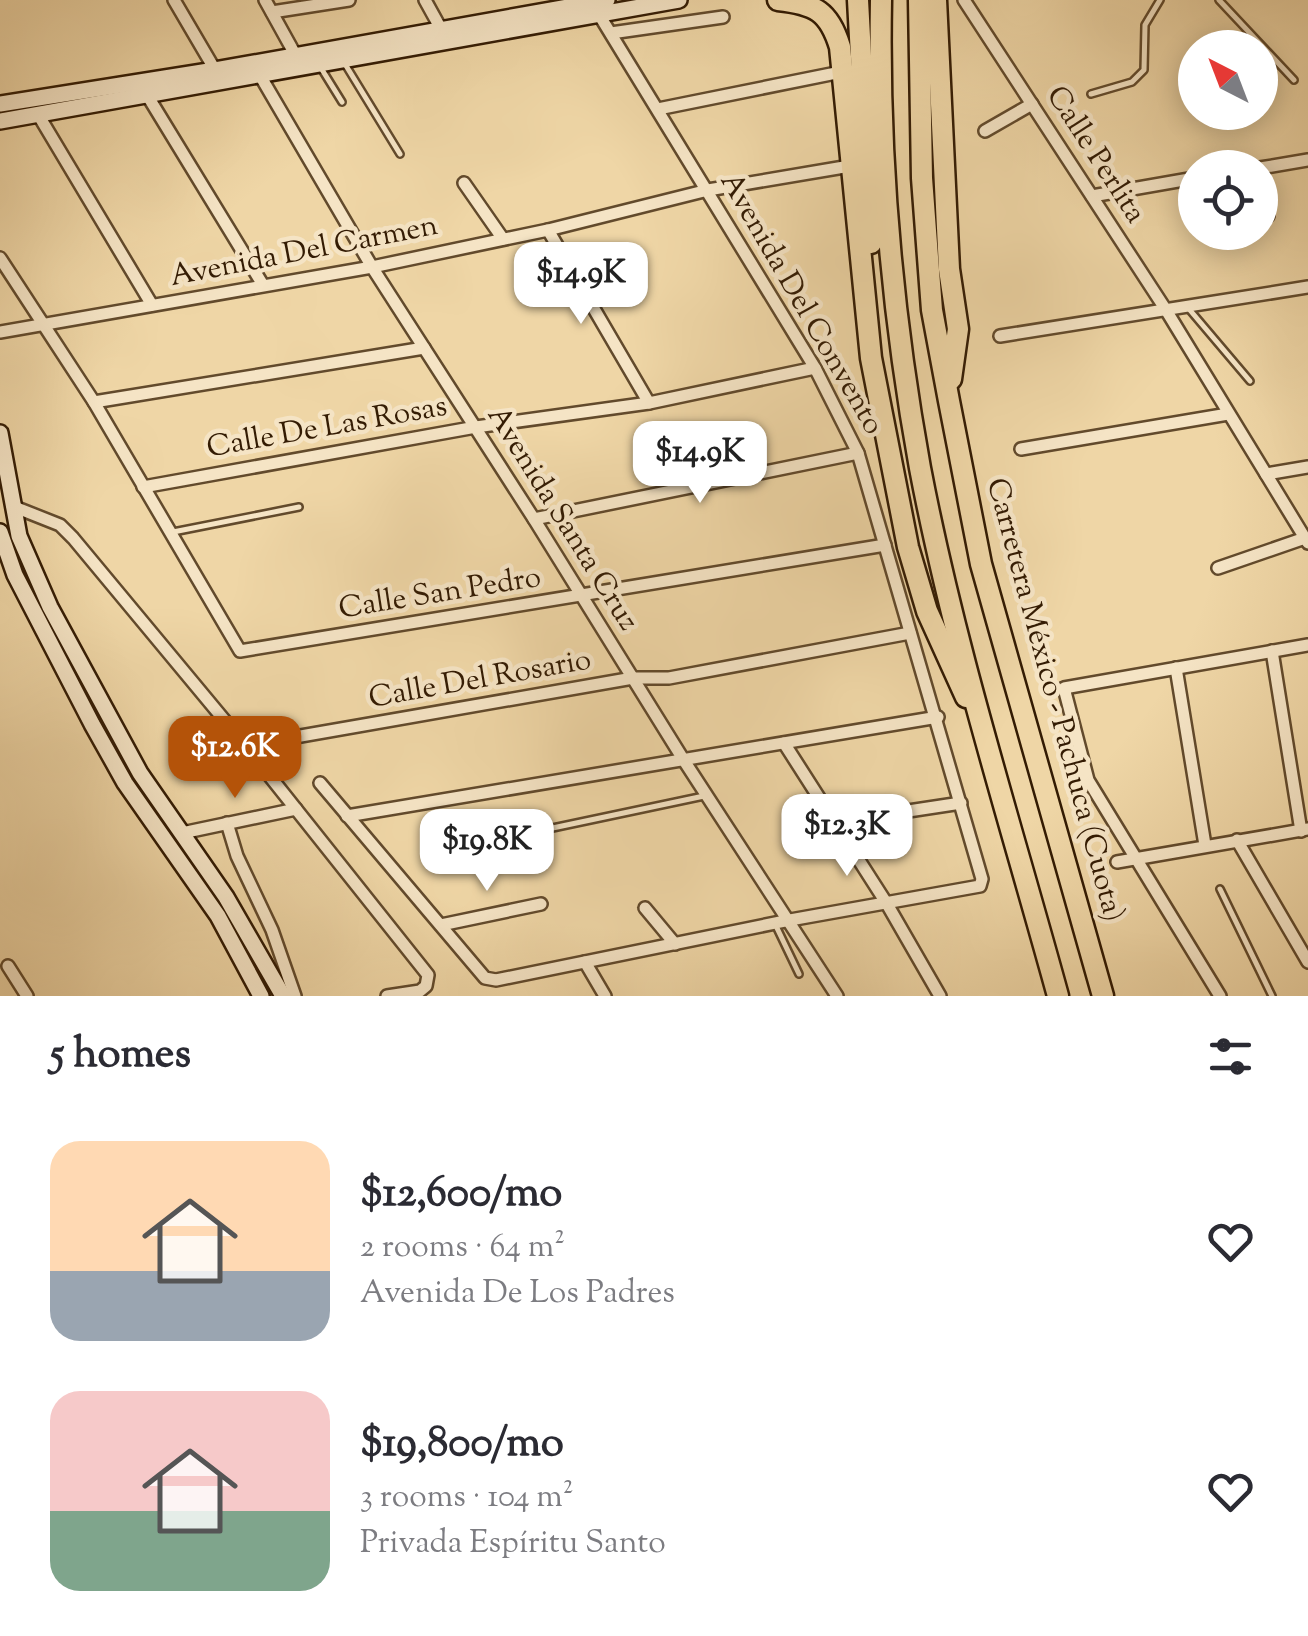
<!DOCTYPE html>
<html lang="en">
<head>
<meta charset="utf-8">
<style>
	:root { --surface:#fff; --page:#f7f7f7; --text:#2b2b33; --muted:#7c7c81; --accent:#b45309 }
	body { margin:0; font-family:"Sorts Mill Goudy",serif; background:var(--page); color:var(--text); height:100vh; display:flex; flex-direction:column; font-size:38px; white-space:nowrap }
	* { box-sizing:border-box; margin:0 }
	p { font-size:32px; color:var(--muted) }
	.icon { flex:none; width:55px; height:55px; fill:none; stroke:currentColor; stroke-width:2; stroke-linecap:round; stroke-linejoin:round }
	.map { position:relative; height:996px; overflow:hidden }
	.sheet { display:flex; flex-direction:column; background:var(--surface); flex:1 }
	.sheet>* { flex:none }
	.needle { width:65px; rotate:318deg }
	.buttons { position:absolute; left:1178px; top:30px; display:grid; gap:20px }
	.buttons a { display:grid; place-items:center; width:100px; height:100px; border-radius:50%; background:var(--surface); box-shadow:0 5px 25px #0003; font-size:50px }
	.price { position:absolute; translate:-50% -85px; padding:0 22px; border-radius:20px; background:#fff; color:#222; font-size:32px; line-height:65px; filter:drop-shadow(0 2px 5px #0008) }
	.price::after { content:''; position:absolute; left:50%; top:60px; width:30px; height:22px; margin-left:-15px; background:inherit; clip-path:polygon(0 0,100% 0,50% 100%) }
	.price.active { background:var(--accent); color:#fff }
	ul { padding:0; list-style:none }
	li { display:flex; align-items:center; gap:30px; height:250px; padding:0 50px }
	li span { display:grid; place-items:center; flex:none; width:280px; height:200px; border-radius:30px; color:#555 }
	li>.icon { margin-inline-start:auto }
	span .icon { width:120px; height:120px; fill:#fffc; stroke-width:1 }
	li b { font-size:42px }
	h2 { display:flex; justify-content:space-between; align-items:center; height:120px; padding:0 50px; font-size:42px }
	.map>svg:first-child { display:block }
</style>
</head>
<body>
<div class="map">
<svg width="1308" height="996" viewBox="0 0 1308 996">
	<rect width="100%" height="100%" fill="#efd6a6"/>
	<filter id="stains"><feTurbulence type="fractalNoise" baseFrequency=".002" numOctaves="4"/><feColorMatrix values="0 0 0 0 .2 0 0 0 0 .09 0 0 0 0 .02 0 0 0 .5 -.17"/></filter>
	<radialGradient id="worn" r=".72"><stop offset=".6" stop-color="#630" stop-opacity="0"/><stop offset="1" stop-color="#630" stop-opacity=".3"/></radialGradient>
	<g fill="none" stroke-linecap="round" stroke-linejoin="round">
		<defs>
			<g id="lane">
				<polyline points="1219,0 1294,80"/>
				<polyline points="345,64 400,154"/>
				<polyline points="321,68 342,102"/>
				<polyline points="1091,94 1132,82 1144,70 1145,25 1160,0"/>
				<polyline points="1189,309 1250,381"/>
				<polyline points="173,532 299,507"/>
				<polyline points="510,837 704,796"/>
				<polyline points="1220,889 1272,996"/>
				<polyline points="776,926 799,974"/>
			</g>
			<g id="street">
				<polyline points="174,0 218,75"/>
				<polyline points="265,0 296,56"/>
				<polyline points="425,0 441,29"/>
				<polyline points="964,0 1166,310 1308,543"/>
				<polyline points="272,12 349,0"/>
				<polyline points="611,33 723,17"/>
				<polyline points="258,72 372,267 534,519 683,759 837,996"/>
				<polyline points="144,90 263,285"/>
				<polyline points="658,109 841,72"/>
				<polyline points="39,116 152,305"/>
				<polyline points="985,131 1032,104"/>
				<polyline points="1260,168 1308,160"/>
				<polyline points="464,183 503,239"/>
				<polyline points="1092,196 1195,178"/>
				<polyline points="1260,205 1268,216"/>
				<polyline points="548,230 649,403"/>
				<polyline points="0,258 94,402 240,651 885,545"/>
				<polyline points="0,332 372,267 548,230 708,190 850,166"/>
				<polyline points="1000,336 1308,287"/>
				<polyline points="94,402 424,348"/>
				<polyline points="1021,449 1228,414"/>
				<polyline points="1266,474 1308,467"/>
				<polyline points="143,487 476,427 649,403 815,368"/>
				<polyline points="12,506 60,525 73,538 245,745 428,975 426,986 420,991 387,996"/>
				<polyline points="534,519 858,453"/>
				<polyline points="1218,568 1305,538"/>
				<polyline points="1272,651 1301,831"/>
				<polyline points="1176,668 1205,845"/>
				<polyline points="295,737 633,678 669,678 910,633"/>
				<polyline points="784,743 887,904 940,996"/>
				<polyline points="320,783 485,978 496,980 790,920 980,886 982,879 858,453 815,368 595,8"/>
				<polyline points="347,816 938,717"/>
				<polyline points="836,822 961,803"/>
				<polyline points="227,823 237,856 272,930 295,996"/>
				<polyline points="182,833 296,809"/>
				<polyline points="1237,840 1308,962"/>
				<polyline points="1117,862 1308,829"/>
				<polyline points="645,908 675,944"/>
				<polyline points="441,925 541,904"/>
				<polyline points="585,962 605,996"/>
				<polyline points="8,966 27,996"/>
				<polyline points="1220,996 1088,780 1064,688 1308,645"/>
			</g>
			<g id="secondary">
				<polyline points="0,104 215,70 607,0"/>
				<polyline points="0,121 679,0"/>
				<polyline points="0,433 19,536 50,607 140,773 226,897 283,996"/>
				<polyline points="0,532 15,575 92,724 125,783 218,916 261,996"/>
			</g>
			<g id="highway">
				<path d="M778,0C815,4 829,11 840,47L871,358L908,547L927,611L966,697"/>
				<polyline points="858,0 871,243"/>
				<path d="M881,0C878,156 892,314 920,468C954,646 1010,821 1058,996"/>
				<polyline points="919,0 922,178 932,310 949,401 981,564 1103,996"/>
				<polyline points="936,0 949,269 958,329 951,379"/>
			</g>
		</defs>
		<use href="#lane" stroke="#624a2c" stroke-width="10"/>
		<use href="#street" stroke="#624a2c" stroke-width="16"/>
		<use href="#secondary" stroke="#331b03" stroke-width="20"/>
		<use href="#highway" stroke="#331b03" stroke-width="25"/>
		<use href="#lane" stroke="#f5e4c5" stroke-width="5"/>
		<use href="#street" stroke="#f5e4c5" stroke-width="11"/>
		<use href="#secondary" stroke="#f5e4c5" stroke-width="15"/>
		<use href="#highway" stroke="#efd6a6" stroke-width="20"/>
	</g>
	<g text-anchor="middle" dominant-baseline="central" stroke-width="9" stroke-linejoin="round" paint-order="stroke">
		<g font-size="30" fill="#331b03" stroke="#f5e4c5">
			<text transform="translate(1095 155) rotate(57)">Calle Perlita</text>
			<text transform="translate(304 252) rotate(-11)">Avenida Del Carmen</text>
			<text transform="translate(801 304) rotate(60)">Avenida Del Convento</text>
			<text transform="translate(327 428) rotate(-10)">Calle De Las Rosas</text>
			<text transform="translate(562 519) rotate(58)">Avenida Santa Cruz</text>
			<text transform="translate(440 594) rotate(-9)">Calle San Pedro</text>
			<text transform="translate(480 680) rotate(-10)">Calle Del Rosario</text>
			<text transform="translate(1054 700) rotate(75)">Carretera México - Pachuca (Cuota)</text>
		</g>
	</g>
	<rect width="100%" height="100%" filter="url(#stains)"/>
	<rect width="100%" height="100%" fill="url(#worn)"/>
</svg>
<div class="buttons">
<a><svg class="needle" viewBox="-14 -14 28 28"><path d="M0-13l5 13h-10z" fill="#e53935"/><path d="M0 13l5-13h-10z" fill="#7c7c81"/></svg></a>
<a><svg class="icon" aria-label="locate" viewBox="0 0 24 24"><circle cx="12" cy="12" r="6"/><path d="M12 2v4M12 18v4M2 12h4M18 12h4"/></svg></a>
</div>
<b class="price" style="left:581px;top:327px">$14.9K</b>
<b class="price" style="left:700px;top:506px">$14.9K</b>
<b class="price active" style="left:235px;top:801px">$12.6K</b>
<b class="price" style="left:847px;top:879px">$12.3K</b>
<b class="price" style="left:487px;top:894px">$19.8K</b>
</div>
<section class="sheet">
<h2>5 homes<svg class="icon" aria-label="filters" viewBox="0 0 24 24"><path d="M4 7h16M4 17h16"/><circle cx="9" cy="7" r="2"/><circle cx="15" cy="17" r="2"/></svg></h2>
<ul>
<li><span style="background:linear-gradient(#ffd9b3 65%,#9aa5b1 0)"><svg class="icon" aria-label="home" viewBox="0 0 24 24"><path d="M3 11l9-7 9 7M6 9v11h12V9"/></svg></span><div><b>$12,600/mo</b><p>2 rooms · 64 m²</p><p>Avenida De Los Padres</p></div><svg class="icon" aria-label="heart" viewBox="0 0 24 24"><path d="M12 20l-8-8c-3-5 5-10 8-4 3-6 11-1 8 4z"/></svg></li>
<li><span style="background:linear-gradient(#f6c9c9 60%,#7fa58c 0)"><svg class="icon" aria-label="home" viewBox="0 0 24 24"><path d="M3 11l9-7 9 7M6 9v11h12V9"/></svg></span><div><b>$19,800/mo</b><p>3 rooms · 104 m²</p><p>Privada Espíritu Santo</p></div><svg class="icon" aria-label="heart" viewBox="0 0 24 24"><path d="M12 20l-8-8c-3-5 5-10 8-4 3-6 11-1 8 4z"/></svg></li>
</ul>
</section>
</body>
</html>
